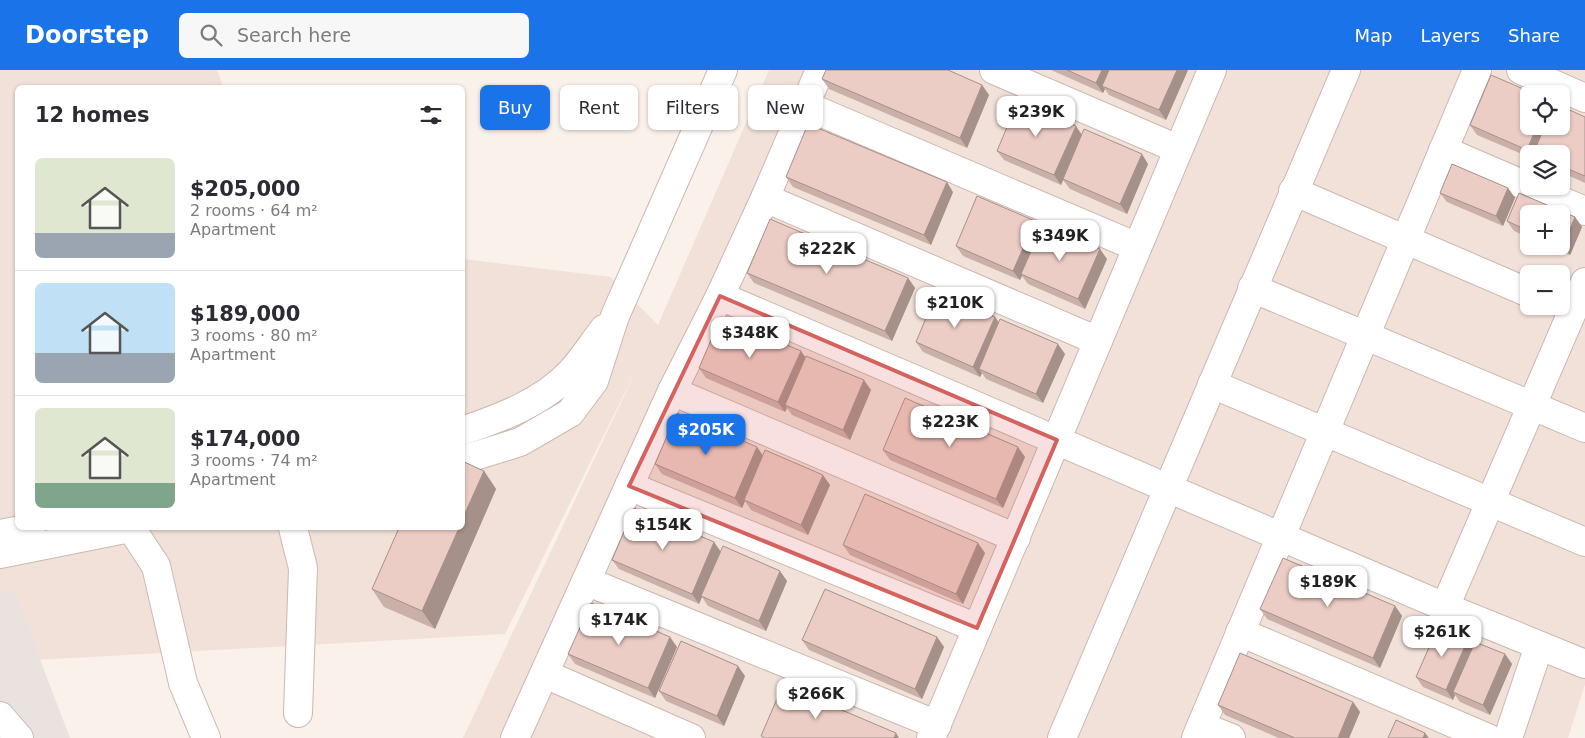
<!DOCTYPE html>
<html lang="en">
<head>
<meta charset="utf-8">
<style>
	:root { --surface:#fff; --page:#f7f7f7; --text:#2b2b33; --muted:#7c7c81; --line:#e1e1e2; --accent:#1a73e8 }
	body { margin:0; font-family:"DejaVu Sans",sans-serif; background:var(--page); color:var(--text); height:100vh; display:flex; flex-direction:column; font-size:19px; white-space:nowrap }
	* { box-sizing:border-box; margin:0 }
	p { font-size:16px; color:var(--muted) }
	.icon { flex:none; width:28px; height:28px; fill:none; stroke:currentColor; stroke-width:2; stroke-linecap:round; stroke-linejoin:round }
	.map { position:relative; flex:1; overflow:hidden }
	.sheet { position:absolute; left:15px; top:15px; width:450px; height:445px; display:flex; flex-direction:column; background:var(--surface); border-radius:8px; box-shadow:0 1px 4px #0004 }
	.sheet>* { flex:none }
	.hud { position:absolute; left:480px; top:15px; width:475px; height:45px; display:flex; gap:10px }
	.controls { position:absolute; left:1520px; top:15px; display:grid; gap:10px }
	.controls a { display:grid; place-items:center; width:50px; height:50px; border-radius:8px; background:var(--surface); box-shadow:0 1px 4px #0004; font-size:25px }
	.price { position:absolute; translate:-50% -42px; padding:0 11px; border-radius:10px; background:#fff; color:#222; font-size:16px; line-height:32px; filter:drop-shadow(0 1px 2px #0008) }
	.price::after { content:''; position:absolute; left:50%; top:30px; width:15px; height:11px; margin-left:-8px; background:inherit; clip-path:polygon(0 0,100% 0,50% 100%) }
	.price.on { background:var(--accent); color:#fff }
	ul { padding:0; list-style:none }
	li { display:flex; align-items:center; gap:15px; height:125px; padding:0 20px }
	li+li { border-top:1px solid var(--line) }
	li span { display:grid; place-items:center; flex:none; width:140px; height:100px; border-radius:8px; color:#555 }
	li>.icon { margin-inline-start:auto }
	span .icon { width:60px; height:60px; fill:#fffc; stroke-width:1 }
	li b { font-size:21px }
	h2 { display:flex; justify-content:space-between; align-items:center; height:60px; padding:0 20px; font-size:21px }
	.pill { padding:0 18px; border-radius:8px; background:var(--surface); box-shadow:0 1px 4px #0004; font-size:18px; line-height:45px }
	.pill.on { background:var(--accent); color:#fff }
	header { display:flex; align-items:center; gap:30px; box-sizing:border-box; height:70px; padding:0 25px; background:var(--accent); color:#fff }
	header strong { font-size:24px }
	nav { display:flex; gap:28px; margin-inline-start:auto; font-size:18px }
	.search { width:350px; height:45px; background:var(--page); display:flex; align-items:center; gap:12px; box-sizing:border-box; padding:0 18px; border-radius:8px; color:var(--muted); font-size:19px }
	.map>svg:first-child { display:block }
</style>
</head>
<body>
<header>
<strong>Doorstep</strong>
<div class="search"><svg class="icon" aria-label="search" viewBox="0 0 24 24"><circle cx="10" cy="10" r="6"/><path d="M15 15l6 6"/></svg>Search here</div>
<nav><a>Map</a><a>Layers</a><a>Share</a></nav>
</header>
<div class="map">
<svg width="1585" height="668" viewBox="0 0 1585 668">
	<rect width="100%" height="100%" fill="#faf1ea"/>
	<path fill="#f1e1d9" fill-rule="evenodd" d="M0,0H217L223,17L18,18V458H462L463,189L611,207L658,255L769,0H1585V614L1568,668H463L640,292L505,564L0,592ZM1529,24H1561V56H1529ZM1529,84H1561V116H1529ZM1529,144H1561V176H1529ZM1529,204H1561V236H1529Z"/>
	<polygon fill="#eae2df" points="13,519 70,668 0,668 0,524"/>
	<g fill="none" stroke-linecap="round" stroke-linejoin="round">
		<defs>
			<g id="minor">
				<polyline points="994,0 1178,79"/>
				<polyline points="1521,0 1585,28"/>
				<polyline points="804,35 1137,177"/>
				<polyline points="1443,80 1585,141"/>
				<polyline points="1293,121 1529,223"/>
				<polyline points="765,128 1098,271"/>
				<polyline points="1252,218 1585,358"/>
				<polyline points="720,226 1445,537 1585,594"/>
				<polyline points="1212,314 1585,472"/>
				<polyline points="672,321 1016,468"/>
				<path d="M462,361C501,348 543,332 571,302C583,289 593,273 604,259"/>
				<polyline points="462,390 520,372 570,343 594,311 615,246 723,0"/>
				<polyline points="629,416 977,558"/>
				<polyline points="131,458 156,496 183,613 206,668"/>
				<polyline points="293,458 303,498 298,643"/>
				<polyline points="0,464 31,458"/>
				<polyline points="0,484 130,458"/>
				<polyline points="586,511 937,655"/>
				<polyline points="1445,537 1585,212"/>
				<polyline points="1240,562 1488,668"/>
				<polyline points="545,604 691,668"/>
				<polyline points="0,646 19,668"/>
				<polyline points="1201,656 1231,668"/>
				<polyline points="515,668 672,321 720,226 765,128 820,0"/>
				<polyline points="931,668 1212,0"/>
				<polyline points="1062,668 1346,0"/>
				<polyline points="1196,668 1477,0"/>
				<polyline points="1508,668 1539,576"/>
			</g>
		</defs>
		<use href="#minor" stroke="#cbb8b1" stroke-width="30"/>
		<use href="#minor" stroke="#fff" stroke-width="28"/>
	</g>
	<g fill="#cbb0a9">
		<polygon points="1051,0 1188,0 1166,50 1109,25 1105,19 1103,23"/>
		<polygon points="822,9 982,15 989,25 967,78 829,19"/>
		<polygon points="1585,47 1585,113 1561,102 1561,84 1529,84 1529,87 1477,65 1470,55 1529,56"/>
		<polygon points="1082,65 1148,94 1127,144 1070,119 1063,110 1061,115 1004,90 997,81"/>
		<polygon points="786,107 953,122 931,175 793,117"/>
		<polygon points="1508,118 1515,128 1503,156 1447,132 1440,123"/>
		<polygon points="1519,123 1575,147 1582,157 1570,185 1549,176 1561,176 1561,144 1529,144 1529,168 1514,161 1507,151"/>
		<polygon points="1035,151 1041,159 1107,189 1085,239 1028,214 1022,206 1020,210 963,186 956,176"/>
		<polygon points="747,203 908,208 915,218 892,271 754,213"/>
		<polygon points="995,247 999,253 1065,284 1043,333 986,309 982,303 980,307 923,282 916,272"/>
		<polygon points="805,288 871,320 850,370 792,345 787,338 785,342 706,308 699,298"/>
		<polygon points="757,377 763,386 830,415 808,465 751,440 745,431 742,438 662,404 655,394"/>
		<polygon points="883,380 1025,387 1003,438 890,390"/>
		<polygon points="484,401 496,419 435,559 384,537 372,519"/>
		<polygon points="843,475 985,483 963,534 850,485"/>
		<polygon points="720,482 787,511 766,561 708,536 702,527 699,534 619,499 612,490"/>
		<polygon points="1395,536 1402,546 1380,598 1267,549 1260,539"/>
		<polygon points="937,567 944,577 922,629 809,580 802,570"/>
		<polygon points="1473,576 1505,584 1512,594 1490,645 1460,632 1455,625 1453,630 1423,617 1416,607"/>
		<polygon points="677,577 655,628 575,594 568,584"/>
		<polygon points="745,606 724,656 666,631 659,621"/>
		<polygon points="1353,632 1360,642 1349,668 1279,668 1225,645 1218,635"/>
	</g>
	<g fill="#a5908a">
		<polygon points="1102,0 1113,0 1102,16 1105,19 1103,23 1096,13"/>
		<polygon points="1177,0 1188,0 1166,50 1159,40"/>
		<polygon points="982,15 989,25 967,78 960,68"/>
		<polygon points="1076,56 1082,65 1061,115 1054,105"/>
		<polygon points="1537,56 1548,56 1536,84 1530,84 1527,80"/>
		<polygon points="1142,84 1148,94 1127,144 1120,134"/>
		<polygon points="947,112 953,122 931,175 924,165"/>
		<polygon points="1508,118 1515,128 1503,156 1496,146"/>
		<polygon points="1575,147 1582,157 1570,185 1563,175"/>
		<polygon points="1035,151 1042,160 1021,204 1022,206 1020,210 1013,201"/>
		<polygon points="1100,179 1107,189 1085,239 1078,229"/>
		<polygon points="908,208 915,218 892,271 885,261"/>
		<polygon points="995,247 1002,257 979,299 982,303 980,307 973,297"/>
		<polygon points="1058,274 1065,284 1043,333 1036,324"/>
		<polygon points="801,281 808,291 785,335 787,338 785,342 778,332"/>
		<polygon points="864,310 871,320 850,370 843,360"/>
		<polygon points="757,377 764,387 742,438 735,428"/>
		<polygon points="1018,377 1025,387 1003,438 996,429"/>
		<polygon points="484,401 496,419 435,559 422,541 459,458 462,458 462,450"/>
		<polygon points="823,405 830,415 808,465 801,455"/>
		<polygon points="714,472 721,482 699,534 692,524"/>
		<polygon points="978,473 985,483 963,534 956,524"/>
		<polygon points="780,501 787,511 766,561 759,551"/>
		<polygon points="1395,536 1402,546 1380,598 1373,588"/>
		<polygon points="670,567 677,577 655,628 648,618"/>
		<polygon points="937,567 944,577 922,629 915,619"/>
		<polygon points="1468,569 1475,579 1453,622 1455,625 1453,630 1446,620"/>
		<polygon points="1505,584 1512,594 1490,645 1483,635"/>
		<polygon points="738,596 745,606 724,656 717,646"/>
		<polygon points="1353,632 1360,642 1349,668 1338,668"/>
		<polygon points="896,663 899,668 894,668"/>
		<polygon points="1425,663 1429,668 1423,668"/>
	</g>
	<g fill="#eccdc5" stroke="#a5908a">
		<polygon points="826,0 948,0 982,15 960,68 822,9"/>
		<polygon points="1067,0 1102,0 1096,13"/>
		<polygon points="1109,0 1177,0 1159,40 1102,16"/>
		<polygon points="1491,5 1535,24 1529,24 1529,56 1537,56 1527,80 1470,55"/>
		<polygon points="1018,31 1076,56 1054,105 997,81"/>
		<polygon points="1561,36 1585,47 1585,106 1561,96 1561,84 1533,84 1545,56 1561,56"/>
		<polygon points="808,54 947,112 924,165 786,107"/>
		<polygon points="1084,59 1142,84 1120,134 1063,109"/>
		<polygon points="1452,94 1508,118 1496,146 1440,123"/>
		<polygon points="1519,123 1575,147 1563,175 1561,174 1561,144 1529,144 1529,161 1507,151"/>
		<polygon points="977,126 1035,151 1013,201 956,176"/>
		<polygon points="770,149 908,208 885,261 747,203"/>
		<polygon points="1043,154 1100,179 1078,229 1021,204"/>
		<polygon points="937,222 995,247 973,297 916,272"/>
		<polygon points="721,247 801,281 778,332 699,298"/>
		<polygon points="1000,249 1058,274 1036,324 979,299"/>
		<polygon points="806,286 864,310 843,360 785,335"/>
		<polygon points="905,328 1018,377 996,429 883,380"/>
		<polygon points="677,343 757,377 735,428 655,394"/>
		<polygon points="765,380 823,405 801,455 744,430"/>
		<polygon points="462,391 484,401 462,450"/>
		<polygon points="865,424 978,473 956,524 843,475"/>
		<polygon points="634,438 714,472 692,524 612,490"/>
		<polygon points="399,458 459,458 422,541 372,519"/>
		<polygon points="723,476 780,501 759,551 701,526"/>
		<polygon points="1283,488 1395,536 1373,588 1260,539"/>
		<polygon points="825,519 937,567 915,619 802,570"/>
		<polygon points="591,533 670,567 648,618 568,584"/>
		<polygon points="1438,557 1468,569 1446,620 1416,607"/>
		<polygon points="681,571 738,596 717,646 659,621"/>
		<polygon points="1475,572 1505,584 1483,635 1453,622"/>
		<polygon points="1240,583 1353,632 1338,668 1295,668 1218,635"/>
		<polygon points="783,615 896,663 894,668 765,668 761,666"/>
		<polygon points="1396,650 1425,663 1423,668 1388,668"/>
	</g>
	<path fill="#d5625e" fill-opacity="0.2" stroke="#d5625e" stroke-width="4" stroke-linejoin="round" d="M720,226L1057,370L977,558L629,416Z"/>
</svg>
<div class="controls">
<a><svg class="icon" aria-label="locate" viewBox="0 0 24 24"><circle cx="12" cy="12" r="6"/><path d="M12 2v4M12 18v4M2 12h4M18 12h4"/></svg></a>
<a><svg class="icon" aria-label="layers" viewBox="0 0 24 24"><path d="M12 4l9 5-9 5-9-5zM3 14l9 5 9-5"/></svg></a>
<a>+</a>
<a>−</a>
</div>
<b class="price" style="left:1036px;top:68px">$239K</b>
<b class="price" style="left:1060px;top:192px">$349K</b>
<b class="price" style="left:827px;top:205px">$222K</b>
<b class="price" style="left:955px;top:259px">$210K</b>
<b class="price" style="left:750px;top:289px">$348K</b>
<b class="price" style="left:950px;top:378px">$223K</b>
<b class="price on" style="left:706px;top:386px">$205K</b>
<b class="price" style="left:663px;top:481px">$154K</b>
<b class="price" style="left:1328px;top:538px">$189K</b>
<b class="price" style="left:619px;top:576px">$174K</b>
<b class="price" style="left:1442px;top:588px">$261K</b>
<b class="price" style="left:816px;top:650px">$266K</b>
<div class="hud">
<a class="pill on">Buy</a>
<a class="pill">Rent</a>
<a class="pill">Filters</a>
<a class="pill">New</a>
</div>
<section class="sheet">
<h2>12 homes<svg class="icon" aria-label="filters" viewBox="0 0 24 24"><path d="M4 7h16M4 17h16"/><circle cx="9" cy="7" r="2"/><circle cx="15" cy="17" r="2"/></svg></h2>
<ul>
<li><span style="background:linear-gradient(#dfe7d0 75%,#9aa5b1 0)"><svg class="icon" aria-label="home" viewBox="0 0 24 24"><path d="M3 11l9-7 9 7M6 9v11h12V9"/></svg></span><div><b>$205,000</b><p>2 rooms · 64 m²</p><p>Apartment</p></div></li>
<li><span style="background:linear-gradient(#bfe0f5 70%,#9aa5b1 0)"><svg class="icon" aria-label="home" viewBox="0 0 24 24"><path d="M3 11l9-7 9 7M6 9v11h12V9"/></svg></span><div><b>$189,000</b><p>3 rooms · 80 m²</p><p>Apartment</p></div></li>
<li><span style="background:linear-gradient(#dfe7d0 75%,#7fa58c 0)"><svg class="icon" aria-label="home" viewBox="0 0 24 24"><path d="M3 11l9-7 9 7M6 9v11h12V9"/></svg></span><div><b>$174,000</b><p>3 rooms · 74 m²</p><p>Apartment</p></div></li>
</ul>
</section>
</div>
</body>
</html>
